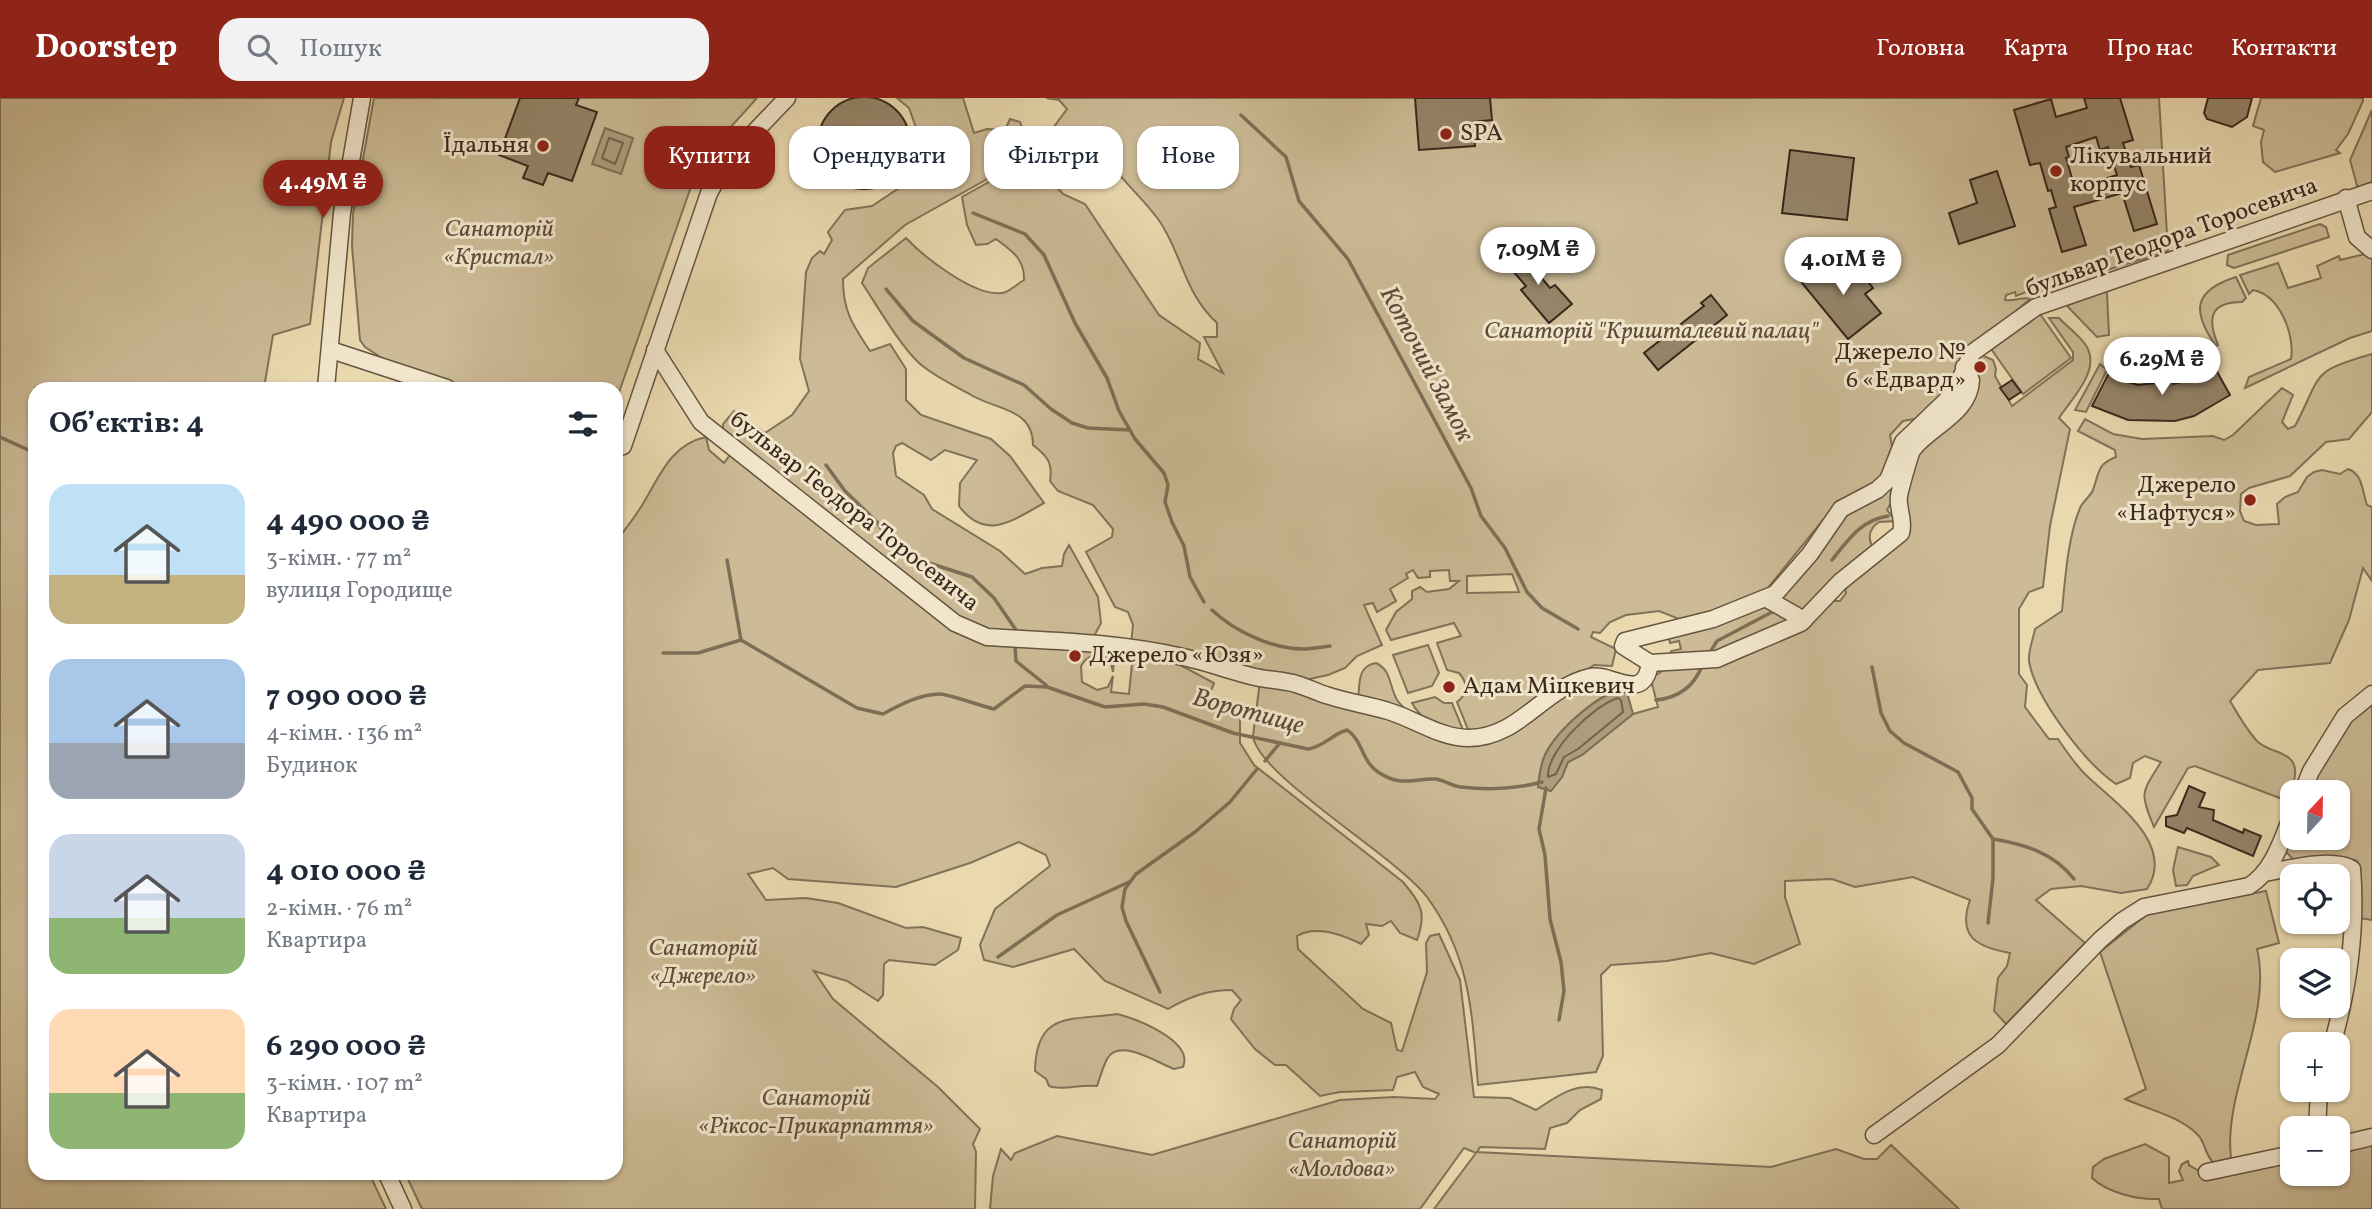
<!DOCTYPE html>
<html lang="uk">
<head>
<meta charset="utf-8">
<style>
	:root { --surface:#fff; --page:#f2f2f3; --text:#1f2937; --muted:#747a83; --accent:#8f2418 }
	body { margin:0; font-family:Vollkorn,serif; background:var(--page); color:var(--text); height:100vh; display:flex; flex-direction:column; font-size:26px; white-space:nowrap }
	* { box-sizing:border-box; margin:0 }
	p { font-size:23px; color:var(--muted) }
	.icon { flex:none; width:38px; height:38px; fill:none; stroke:currentColor; stroke-width:2; stroke-linecap:round; stroke-linejoin:round }
	.map { position:relative; flex:1; overflow:hidden }
	.drawer { position:absolute; left:28px; top:284px; width:595px; height:798px; display:flex; flex-direction:column; background:var(--surface); border-radius:21px; box-shadow:0 2px 5px #0004 }
	.drawer>* { flex:none }
	.banner { position:absolute; left:644px; top:28px; width:665px; height:63px; display:flex; gap:14px }
	.needle { width:46px; rotate:22deg }
	.fabs { position:absolute; left:2280px; top:682px; display:grid; gap:14px }
	.fabs a { display:grid; place-items:center; width:70px; height:70px; border-radius:14px; background:var(--surface); box-shadow:0 2px 5px #0004; font-size:35px }
	.price { position:absolute; translate:-50% -60px; padding:0 16px; border-radius:24px; background:#fff; color:#222; font-size:23px; line-height:46px; filter:drop-shadow(0 2px 4px #0008) }
	.price::after { content:''; position:absolute; left:50%; top:42px; width:21px; height:16px; margin-left:-10px; background:inherit; clip-path:polygon(0 0,100% 0,50% 100%) }
	.price.active { background:var(--accent); color:#fff }
	ul { padding:0; list-style:none }
	li { display:flex; align-items:center; gap:21px; height:175px; padding:0 21px }
	li span { display:grid; place-items:center; flex:none; width:196px; height:140px; border-radius:21px; color:#555 }
	li>.icon { margin-inline-start:auto }
	span .icon { width:84px; height:84px; fill:#fffc; stroke-width:1 }
	li b { font-size:30px }
	h2 { display:flex; justify-content:space-between; align-items:center; height:84px; padding:0 21px; font-size:30px }
	.chip { padding:0 24px; border-radius:21px; background:var(--surface); box-shadow:0 2px 5px #0004; font-size:24px; line-height:63px }
	.chip.active { background:var(--accent); color:#fff }
	header { display:flex; align-items:center; gap:42px; box-sizing:border-box; height:98px; padding:0 35px; background:var(--accent); color:#fff }
	header strong { font-size:33px }
	nav { display:flex; gap:38px; margin-inline-start:auto; font-size:24px }
	.search { width:490px; height:63px; background:var(--page); display:flex; align-items:center; gap:18px; box-sizing:border-box; padding:0 24px; border-radius:21px; color:var(--muted); font-size:26px }
	.map>svg:first-child { display:block }
</style>
</head>
<body>
<header>
<strong>Doorstep</strong>
<div class="search"><svg class="icon" aria-label="search" viewBox="0 0 24 24"><circle cx="10" cy="10" r="6"/><path d="M15 15l6 6"/></svg>Пошук</div>
<nav><a>Головна</a><a>Карта</a><a>Про нас</a><a>Контакти</a></nav>
</header>
<div class="map">
<svg width="2372" height="1111" viewBox="0 0 2372 1111">
	<rect width="100%" height="100%" fill="#ead9af"/>
	<filter id="stains"><feTurbulence type="fractalNoise" baseFrequency=".00286" numOctaves="4"/><feColorMatrix values="0 0 0 0 .2 0 0 0 0 .09 0 0 0 0 .02 0 0 0 .5 -.17"/></filter>
	<radialGradient id="worn" r=".72"><stop offset=".6" stop-color="#630" stop-opacity="0"/><stop offset="1" stop-color="#630" stop-opacity=".3"/></radialGradient>
	<g fill="#ccbb96" stroke="#827259" stroke-width="2" fill-rule="evenodd">
		<polygon points="0,0 344,0 331,44 310,226 273,237 264,290 35,290 35,1074 369,1075 386,1111 0,1111"/>
		<polygon points="374,0 757,0 700,63 616,303 616,290 466,290 385,262 365,249 360,242 352,148 353,116"/>
		<path d="M897,0H963L974,35L987,31L1005,32L1010,21L1020,24L1032,56L905,127L843,181C843,213 852,226 870,253L890,246L906,271V302L921,317L991,341L1010,358L1044,405C1013,422 986,444 959,408L960,385L977,362L945,352L931,362L902,345L896,348L893,355L896,378L924,397L932,411L1000,453L1025,476L1042,470L1062,468L1064,456L1069,447L1098,499L1101,525L1093,540L986,533L952,518L723,337V326L734,313L765,335L792,317L809,293L800,261L806,174L812,160L820,153L824,156L832,142L828,134L845,112L872,108L905,86L923,90L953,78L947,64L925,74L914,72L922,53L930,61L934,58L918,35L909,10Z"/>
		<path d="M1046,0H2159L2168,153L2040,193L2035,181L2029,183L2032,192L2016,198L2015,194L2006,197L2005,202C2013,204 2023,198 2030,201L1970,253L1948,291L1920,320L1903,323L1890,337L1892,348L1882,377L1872,388L1843,402L1827,417L1767,491L1705,516L1679,521L1659,513L1626,517L1610,524L1600,535L1593,534L1591,539L1616,551L1612,568L1594,567L1511,628L1471,639L1457,604C1468,596 1468,585 1459,575L1447,572L1437,545L1461,538L1454,525L1391,542L1386,532L1396,514L1412,501V493L1420,489L1427,494L1449,491L1459,483H1450L1449,472L1430,473V479L1418,480L1413,472L1406,476L1408,480L1390,491L1396,503L1377,514L1373,505L1364,507L1382,547L1357,558L1345,570L1328,577L1300,583L1131,546L1133,527L1128,514L1115,509L1086,454L1112,439L1113,431L1093,407L1058,393L1050,383C1053,364 1047,358 1033,347C1033,310 996,312 971,297C955,288 938,280 924,269C905,256 876,206 862,185L868,170L906,140C924,159 979,203 1006,194C1012,191 1019,185 1024,182C1025,161 1011,152 996,141L987,146L976,147L967,127L962,99L1030,61L1067,11L1059,2ZM1102,29L1098,43C1111,74 1138,94 1158,121C1182,154 1183,194 1217,225V239H1204L1223,275L1198,261L1200,245L1159,217L1085,106L1063,96L1039,70L1069,42ZM1512,476L1519,494L1467,495V478Z"/>
		<polygon points="2261,0 2363,0 2363,3 2348,36 2336,52 2340,55 2275,74 2263,64 2261,44 2264,32 2253,28"/>
		<polygon points="2372,12 2372,87 2358,91 2350,62"/>
		<polygon points="2320,126 2326,129 2329,139 2234,170 2227,167 2228,157"/>
		<path d="M2365,156L2372,159V233L2350,240L2245,290L2249,279L2291,261C2295,237 2280,197 2253,192L2249,196L2240,177L2278,165L2288,190L2321,180L2317,168L2339,158L2340,162Z"/>
		<path d="M2236,179L2246,200L2242,204C2210,204 2207,220 2218,247L2216,248C2192,214 2192,193 2236,179Z"/>
		<polygon points="2104,193 2107,195 2109,237 2097,239 2068,209 2069,206"/>
		<polygon points="2038,213 2071,260 2023,296 1989,248"/>
		<path d="M2049,220H2059C2067,229 2086,242 2089,254C2097,276 2070,303 2059,320L2070,331L2050,428L2043,489L2029,494L2019,511V576L2027,587L2025,609L2049,641H2058C2067,654 2076,668 2088,679C2117,706 2176,747 2147,791L2121,795L2081,788L2051,791L2036,802L2085,845L2006,926L1994,913L1998,880L2007,868L2010,855C1977,849 1957,839 1970,802L1913,779L1855,789L1832,781L1785,783V799L1800,846L1754,866L1711,855L1667,863L1611,867L1601,877L1603,958L1596,974L1478,987C1472,916 1471,859 1427,799C1396,758 1257,677 1253,638L1260,583L1469,641L1591,580L1617,592C1594,600 1555,635 1545,657C1541,666 1539,679 1538,689L1562,679L1568,664L1582,657L1633,616L1658,609L1650,578L1658,576L1667,569L1720,564L1829,503H1840L1846,495L1844,485L1896,445L1902,401L1912,365L1968,268L1981,257L1993,262L1996,271L1995,278L2012,308L2073,262V254Z"/>
		<path d="M2372,256V314L2349,341L2326,344L2290,378L2249,390L2241,396L2240,413L2244,423L2256,427L2279,426L2277,406L2285,399L2298,394L2307,379L2314,374L2322,372L2340,376L2348,371C2363,376 2362,393 2367,407L2372,409V483L2363,470L2349,522L2330,565L2258,572L2230,603C2238,616 2247,633 2258,644C2271,656 2298,653 2295,677C2294,688 2291,694 2285,702L2195,668L2188,670L2154,729C2139,693 2142,695 2161,664L2145,658L2133,665L2130,680L2116,686C2086,666 2035,600 2029,563C2028,554 2033,541 2035,531L2062,513C2065,482 2068,438 2080,410C2083,403 2090,399 2093,392C2099,375 2097,366 2116,359L2115,352L2078,333L2085,321L2113,336L2142,341L2213,338L2224,342L2233,337L2282,290L2293,297L2282,324L2288,331L2295,328C2323,275 2309,274 2372,256Z"/>
		<polygon points="2100,266 2107,272 2086,314 2075,312"/>
		<path d="M706,339L709,352L724,365L730,357L950,530L1115,553L1113,574L1110,562C1099,554 1088,556 1081,568L1082,584L1097,592L1108,589L1113,578L1111,594L1129,596L1133,555L1169,561L1214,585L1208,601L1234,609L1240,615V645L1254,667L1403,784C1421,806 1427,814 1417,842L1400,835L1391,823L1382,828L1366,826L1369,837L1361,846C1343,837 1316,827 1297,838L1298,851L1363,911L1391,925L1397,952L1402,953L1427,874L1426,845L1430,838L1439,836L1460,882L1474,999L1510,1000L1536,1012C1556,999 1577,982 1602,992L1601,1001L1580,1012L1567,1025L1550,1030L1545,1051L1480,1049L1477,1054L1771,1069L1836,1051L1864,1061H1877L1891,1047L1959,1111H1434L1476,1055L1464,1050L1420,1111H990L993,1078L1001,1051L1011,1062L1015,1055L1057,1038L1152,1057L1340,1002L1394,999L1435,1001L1439,996L1423,989L1415,974L1397,979L1393,992L1340,994L1320,998L1286,967H1275L1255,951L1231,921L1234,911L1241,902L1232,892C1207,892 1189,899 1168,911L1105,883L1074,851L1013,869L984,862L980,847L995,811L1050,768L1046,757L1019,744L970,765L896,789L788,781L773,770L748,776L766,802L806,800L838,805L906,830L923,829L961,840L958,852L935,867L889,862L884,866L883,897L878,903L847,883L814,873L833,901L938,989L980,1031L973,1046L976,1054L975,1111H422L405,1075L616,1074V444C625,431 636,418 644,404C660,377 672,346 706,339Z"/>
		<path d="M1892,376L1895,398L1887,412L1896,423L1879,424C1868,431 1867,442 1875,453L1804,517L1781,505L1780,494L1836,425Z"/>
		<polygon points="1768,507 1791,523 1717,555 1671,557 1671,553 1681,551 1679,543 1670,545 1668,537"/>
		<polygon points="1428,547 1439,575 1432,588 1408,595 1393,557"/>
		<path d="M1376,565C1391,572 1389,586 1396,600C1398,605 1404,609 1407,613L1358,602C1360,585 1357,568 1376,565Z"/>
		<path d="M1435,599L1444,605H1452L1466,639C1443,630 1424,627 1412,605Z"/>
		<polygon points="2372,602 2372,822 2359,820 2360,778 2357,763 2345,759 2293,761 2285,753 2292,730 2292,740 2338,740 2338,695 2307,695 2348,622"/>
		<polygon points="2178,749 2211,759 2219,767 2193,778 2187,787 2176,788 2173,772"/>
		<path d="M2266,793L2279,845L2257,851C2273,918 2223,994 2231,1060L2214,1065C2204,1057 2206,1044 2197,1036C2179,1018 2147,1011 2125,1001L2146,991L2100,854L2149,815Z"/>
		<path d="M1117,916C1137,921 1194,943 1183,969L1174,971C1158,965 1119,939 1107,961C1103,969 1100,979 1097,988C1081,986 1061,993 1049,988L1046,981L1035,973C1036,912 1072,923 1117,916Z"/>
		<path d="M2372,1042V1111H2162L2159,1101C2138,1102 2108,1095 2092,1080L2093,1069L2104,1061L2145,1046L2169,1059V1085L2183,1082L2179,1073L2182,1066L2188,1063L2189,1067L2206,1077L2292,1059V1076H2338V1049Z"/>
	</g>
	<g fill="#ae9d7d" stroke="#7f6e56" stroke-width="2">
		<polygon points="605,30 633,40 621,76 592,66"/>
		<path d="M1626,591L1633,616L1582,657L1568,664L1562,679L1551,693L1538,689C1539,679 1541,666 1545,657C1557,632 1598,595 1626,591Z"/>
	</g>
	<g fill="none" stroke-linecap="round" stroke-linejoin="round">
		<g stroke="#74624c" stroke-width="2">
			<polygon points="609,40 623,45 615,66 602,60"/>
			<path d="M1618,600L1621,602L1623,614L1578,651L1564,659L1556,676L1548,679C1546,653 1594,607 1618,600Z"/>
		</g>
		<g stroke="#7f6e56" stroke-width="3.5">
			<polyline points="1241,17 1286,59 1299,103 1348,161 1471,390 1481,418 1505,450 1527,494 1542,510 1578,531"/>
			<polyline points="973,115 1025,136 1044,157 1075,225 1107,280 1119,313 1135,341 1164,375 1168,387 1165,404 1172,424 1184,448 1190,479 1204,504"/>
			<polyline points="886,191 913,223 964,260 1024,287 1051,311 1072,325 1088,330 1130,332"/>
			<polyline points="0,339 35,355"/>
			<polyline points="826,367 845,393 877,424 889,443 900,451 912,454 923,463 972,479 994,500 1016,532"/>
			<path d="M727,462L741,542L857,610L883,616C900,607 920,596 940,596C948,596 981,608 994,611L1025,588L1047,589L1105,609L1144,606L1163,609L1233,635L1308,651C1324,649 1332,636 1347,632C1362,641 1362,664 1378,674C1402,690 1413,680 1436,681C1444,682 1452,688 1461,689C1488,692 1516,691 1542,684"/>
			<path d="M1832,462C1848,442 1861,422 1888,418"/>
			<path d="M1212,512C1234,533 1272,551 1303,551C1312,551 1321,549 1330,548"/>
			<polyline points="1015,548 1016,563 1046,587"/>
			<polyline points="663,555 698,555 741,542"/>
			<polyline points="1709,556 1717,543 1774,513"/>
			<path d="M1872,569L1881,615L1890,633L1904,645L1958,674L1972,700V711L1993,741C2024,746 2054,755 2074,781"/>
			<path d="M1656,602C1678,600 1694,588 1702,568"/>
			<polyline points="1265,663 1279,646"/>
			<polyline points="1546,690 1539,731 1545,757 1550,821 1561,864 1564,893 1559,922"/>
			<polyline points="1988,825 1993,780 1993,741"/>
			<polyline points="998,859 1057,817 1129,784"/>
			<polyline points="1160,894 1126,823 1122,809 1125,791 1136,776 1195,734 1230,704 1257,671"/>
		</g>
	</g>
	<g fill="#958468" stroke="#39281c" stroke-width="2" fill-rule="evenodd">
		<circle cx="864" cy="45" r="46"/>
		<polygon points="520,0 579,0 576,7 597,14 572,83 548,75 543,87 523,80 528,68 499,57"/>
		<polygon points="1415,0 1490,0 1492,22 1473,24 1475,48 1419,52"/>
		<path d="M2084,0H2120L2133,42L2123,45L2131,69L2139,67L2157,126L2134,133L2122,95L2074,109L2086,147L2062,154L2049,111L2056,109L2051,92L2048,93L2040,65L2030,67L2014,12L2051,1L2056,19L2087,10ZM2096,39L2100,52L2108,49L2117,77L2075,90L2066,60L2069,59L2066,49Z"/>
		<polygon points="2208,0 2252,0 2247,19 2232,29 2207,21 2204,15"/>
		<polygon points="1790,52 1854,60 1847,122 1782,115"/>
		<polygon points="1997,73 2015,128 1959,146 1949,115 1977,105 1970,82"/>
		<polygon points="1525,151 1539,167 1534,171 1550,190 1555,187 1572,206 1549,225 1521,192 1526,188 1507,166 1513,161 1511,159"/>
		<polygon points="1835,158 1850,177 1858,171 1873,190 1865,196 1881,215 1848,241 1802,185"/>
		<polygon points="1711,197 1727,217 1658,272 1644,255 1704,208 1701,205"/>
		<polygon points="2211,263 2230,297 2194,318 2175,323 2128,322 2092,308 2111,271 2126,279 2125,283 2138,287 2173,283 2173,286 2196,280 2193,273"/>
		<polygon points="2012,282 2021,294 2009,302 2000,290"/>
		<polygon points="2189,688 2205,695 2199,709 2214,712 2213,722 2243,735 2244,731 2261,738 2253,758 2187,730 2184,735 2166,728 2166,719 2177,717"/>
	</g>
	<g fill="none" stroke-linecap="round" stroke-linejoin="round">
		<defs>
			<g id="minor">
				<polyline points="2346,100 2357,139 2372,152"/>
				<polyline points="331,252 447,290"/>
				<path d="M655,252L701,324L955,525L987,539C1052,543 1119,544 1183,559C1207,564 1230,573 1255,579C1268,582 1283,582 1296,586C1307,589 1316,594 1326,597C1347,604 1368,607 1388,613C1415,621 1440,640 1469,640C1519,640 1543,590 1590,579C1611,574 1644,607 1650,565"/>
				<path d="M1964,269L1971,282C1970,315 1930,329 1913,351C1910,355 1900,392 1899,398C1897,411 1905,421 1901,435L1840,484L1801,525L1740,551L1717,561L1650,565L1623,548L1625,543L1713,521L1775,496L1810,456L1841,411L1877,392L1888,382L1903,344L1954,295L1972,255L2036,209L2372,93"/>
				<polyline points="326,290 342,115 362,0"/>
				<polyline points="616,350 623,348 709,95 727,63 787,0"/>
				<polyline points="1767,501 1804,522"/>
				<polyline points="2302,695 2311,673 2345,618 2372,596"/>
				<path d="M2265,775C2288,771 2332,759 2352,771C2357,832 2349,888 2332,947"/>
				<polyline points="2317,1031 2319,992"/>
				<path d="M1874,1037L1998,947L2100,842L2122,823L2144,809L2249,788C2273,773 2282,742 2292,717"/>
				<polyline points="2338,1047 2372,1039"/>
				<polyline points="386,1074 403,1111"/>
				<polyline points="2207,1074 2292,1056"/>
			</g>
		</defs>
		<use href="#minor" stroke="#655441" stroke-width="19"/>
		<use href="#minor" stroke="#f1e6cb" stroke-width="16"/>
	</g>
	<g fill="#8f2418" stroke="#f1e6cb" stroke-width="2.5">
		<circle cx="1446" cy="36" r="7"/>
		<circle cx="543" cy="48" r="7"/>
		<circle cx="2056" cy="73" r="7"/>
		<circle cx="1980" cy="269" r="7"/>
		<circle cx="2250" cy="402" r="7"/>
		<circle cx="1075" cy="558" r="7"/>
		<circle cx="1449" cy="589" r="7"/>
	</g>
	<g text-anchor="middle" dominant-baseline="central" stroke-width="6" stroke-linejoin="round" paint-order="stroke">
		<g font-size="24" fill="#39281c" stroke="#f1e6cb" text-anchor="start">
			<text x="1460" y="36">SPA</text>
			<text x="529" y="48" text-anchor="end">Їдальня</text>
			<text x="2070" y="59">Лікувальний<tspan x="2070" dy="28">корпус</tspan></text>
			<text x="1966" y="255" text-anchor="end">Джерело №<tspan x="1966" dy="28">6 «Едвард»</tspan></text>
			<text x="2236" y="388" text-anchor="end">Джерело<tspan x="2236" dy="28">«Нафтуся»</tspan></text>
			<text x="1089" y="558">Джерело «Юзя»</text>
			<text x="1463" y="589">Адам Міцкевич</text>
		</g>
		<g font-size="24" font-style="italic" fill="#5e4d3a" stroke="#f1e6cb">
			<text x="499" y="132">Санаторій<tspan x="499" dy="28">«Кристал»</tspan></text>
			<text x="1651" y="234">Санаторій "Кришталевий палац"</text>
			<text x="703" y="851">Санаторій<tspan x="703" dy="28">«Джерело»</tspan></text>
			<text x="816" y="1001">Санаторій<tspan x="816" dy="28">«Ріксос-Прикарпаття»</tspan></text>
			<text x="1342" y="1044">Санаторій<tspan x="1342" dy="28">«Молдова»</tspan></text>
		</g>
		<g font-size="24" fill="#39281c" stroke="#f1e6cb">
			<text transform="translate(2172 140) rotate(-20)">бульвар Теодора Торосевича</text>
			<text transform="translate(854 414) rotate(38)">бульвар Теодора Торосевича</text>
		</g>
		<g font-size="26" font-style="italic" fill="#5c4b39" stroke="#f1e6cb">
			<text transform="translate(1426 266) rotate(62)">Коточий Замок</text>
			<text transform="translate(1248 614) rotate(15)">Воротище</text>
		</g>
	</g>
	<rect width="100%" height="100%" filter="url(#stains)"/>
	<rect width="100%" height="100%" fill="url(#worn)"/>
</svg>
<div class="fabs">
<a><svg class="needle" viewBox="-14 -14 28 28"><path d="M0-13l5 13h-10z" fill="#e53935"/><path d="M0 13l5-13h-10z" fill="#747a83"/></svg></a>
<a><svg class="icon" aria-label="locate" viewBox="0 0 24 24"><circle cx="12" cy="12" r="6"/><path d="M12 2v4M12 18v4M2 12h4M18 12h4"/></svg></a>
<a><svg class="icon" aria-label="layers" viewBox="0 0 24 24"><path d="M12 4l9 5-9 5-9-5zM3 14l9 5 9-5"/></svg></a>
<a>+</a>
<a>−</a>
</div>
<b class="price active" style="left:323px;top:122px">4.49M ₴</b>
<b class="price" style="left:1538px;top:189px">7.09M ₴</b>
<b class="price" style="left:1843px;top:199px">4.01M ₴</b>
<b class="price" style="left:2162px;top:299px">6.29M ₴</b>
<div class="banner">
<a class="chip active">Купити</a>
<a class="chip">Орендувати</a>
<a class="chip">Фільтри</a>
<a class="chip">Нове</a>
</div>
<section class="drawer">
<h2>Об’єктів: 4<svg class="icon" aria-label="filters" viewBox="0 0 24 24"><path d="M4 7h16M4 17h16"/><circle cx="9" cy="7" r="2"/><circle cx="15" cy="17" r="2"/></svg></h2>
<ul>
<li><span style="background:linear-gradient(#bfe0f5 65%,#c2b280 0)"><svg class="icon" aria-label="home" viewBox="0 0 24 24"><path d="M3 11l9-7 9 7M6 9v11h12V9"/></svg></span><div><b>4 490 000 ₴</b><p>3-кімн. · 77 m²</p><p>вулиця Городище</p></div></li>
<li><span style="background:linear-gradient(#a9c7e8 60%,#9aa5b1 0)"><svg class="icon" aria-label="home" viewBox="0 0 24 24"><path d="M3 11l9-7 9 7M6 9v11h12V9"/></svg></span><div><b>7 090 000 ₴</b><p>4-кімн. · 136 m²</p><p>Будинок</p></div></li>
<li><span style="background:linear-gradient(#c9d6e8 60%,#8fb573 0)"><svg class="icon" aria-label="home" viewBox="0 0 24 24"><path d="M3 11l9-7 9 7M6 9v11h12V9"/></svg></span><div><b>4 010 000 ₴</b><p>2-кімн. · 76 m²</p><p>Квартира</p></div></li>
<li><span style="background:linear-gradient(#ffd9b3 60%,#8fb573 0)"><svg class="icon" aria-label="home" viewBox="0 0 24 24"><path d="M3 11l9-7 9 7M6 9v11h12V9"/></svg></span><div><b>6 290 000 ₴</b><p>3-кімн. · 107 m²</p><p>Квартира</p></div></li>
</ul>
</section>
</div>
</body>
</html>
